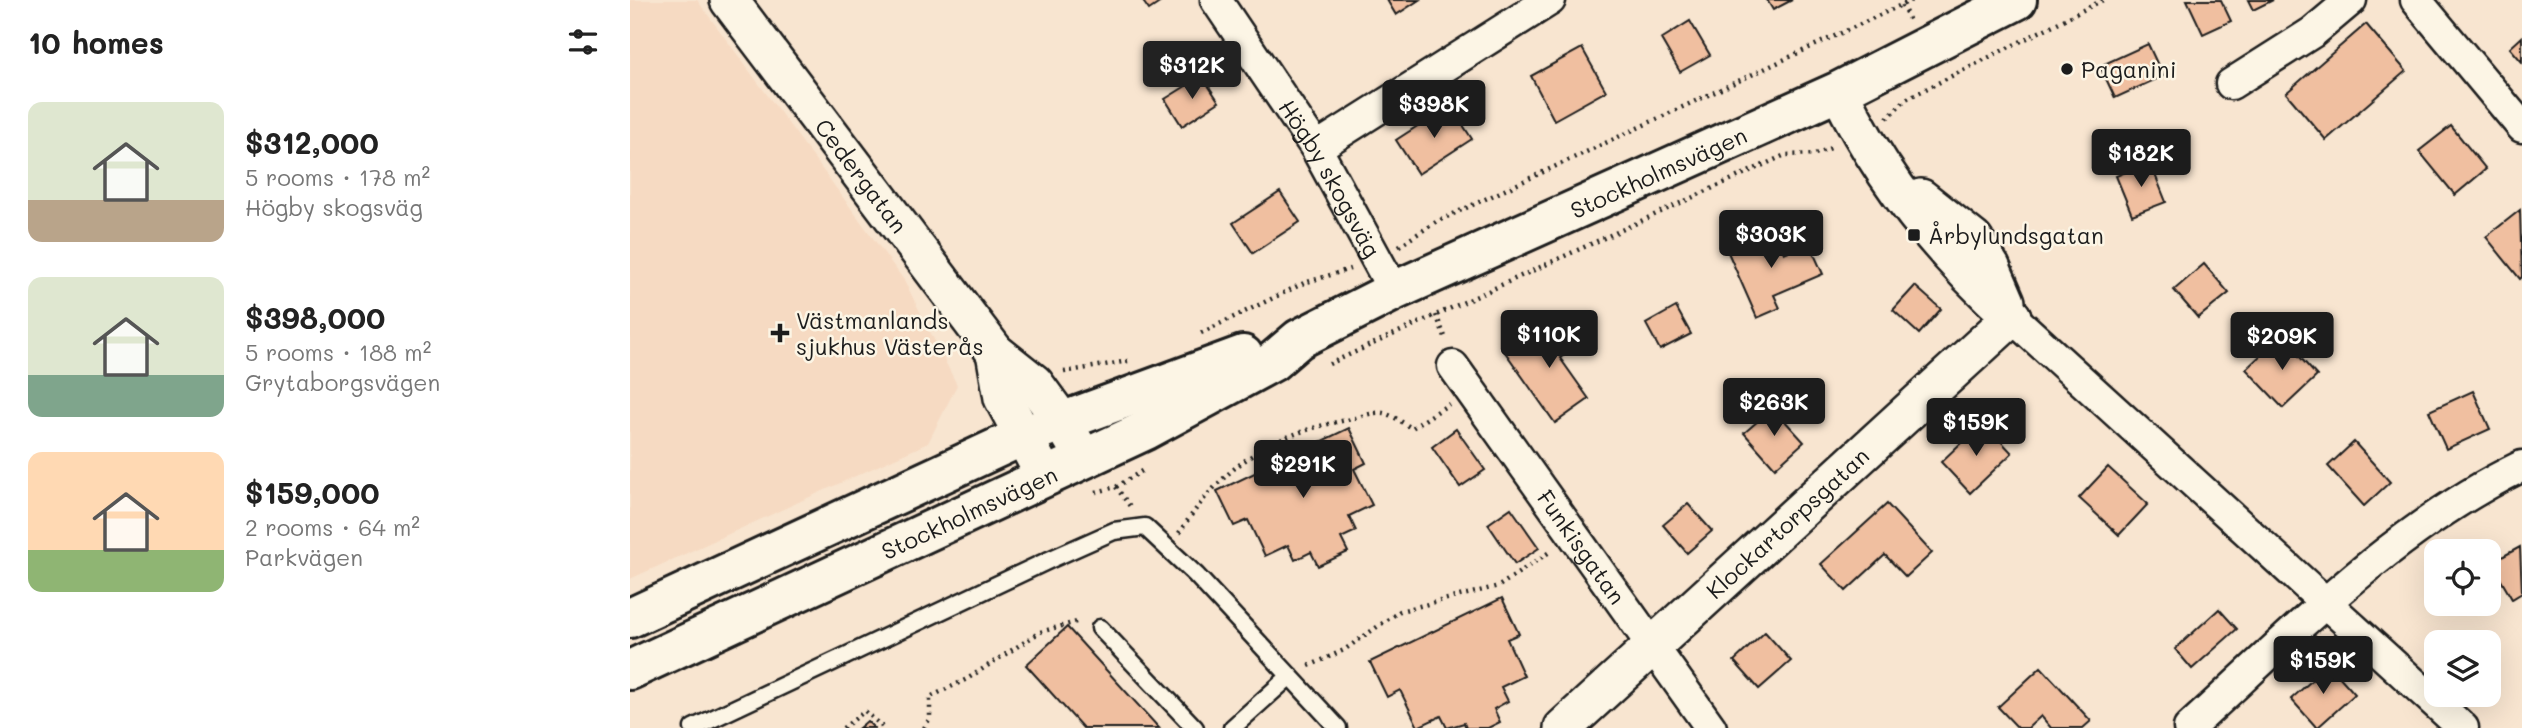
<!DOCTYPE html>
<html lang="en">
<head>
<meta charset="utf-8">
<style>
	:root { --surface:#fff; --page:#f6f6f6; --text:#222; --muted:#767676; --accent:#1c1c1c }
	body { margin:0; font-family:Mali,sans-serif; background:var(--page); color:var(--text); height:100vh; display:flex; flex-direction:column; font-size:26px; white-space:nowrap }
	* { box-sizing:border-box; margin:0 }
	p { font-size:23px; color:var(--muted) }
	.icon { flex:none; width:38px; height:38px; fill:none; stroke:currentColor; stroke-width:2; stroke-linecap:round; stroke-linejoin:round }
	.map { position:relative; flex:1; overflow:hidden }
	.details { display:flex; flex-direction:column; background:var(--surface); width:630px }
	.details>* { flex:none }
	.buttons { position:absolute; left:1794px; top:539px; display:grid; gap:14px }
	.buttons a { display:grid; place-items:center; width:77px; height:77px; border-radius:14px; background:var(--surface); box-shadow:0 7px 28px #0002; font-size:35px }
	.price { position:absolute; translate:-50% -60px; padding:0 16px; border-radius:7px; background:var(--accent); color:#fff; font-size:23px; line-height:46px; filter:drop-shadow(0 2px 4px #0008) }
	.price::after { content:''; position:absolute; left:50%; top:42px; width:21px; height:16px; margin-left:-10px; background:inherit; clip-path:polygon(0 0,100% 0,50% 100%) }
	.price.active { background:#222; color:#fff }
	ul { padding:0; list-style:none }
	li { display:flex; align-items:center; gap:21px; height:175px; padding:0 28px }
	li span { display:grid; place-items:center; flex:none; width:196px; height:140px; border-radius:14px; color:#555 }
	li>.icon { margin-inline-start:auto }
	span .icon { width:84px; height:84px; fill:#fffc; stroke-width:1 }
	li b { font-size:30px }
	h2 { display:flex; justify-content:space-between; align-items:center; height:84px; padding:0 28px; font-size:30px }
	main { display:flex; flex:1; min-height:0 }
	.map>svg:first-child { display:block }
</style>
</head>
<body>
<main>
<section class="details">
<h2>10 homes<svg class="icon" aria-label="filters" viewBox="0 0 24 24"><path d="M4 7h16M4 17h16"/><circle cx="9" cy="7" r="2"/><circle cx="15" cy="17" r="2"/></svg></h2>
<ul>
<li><span style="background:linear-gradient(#dfe7d0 70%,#b9a48a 0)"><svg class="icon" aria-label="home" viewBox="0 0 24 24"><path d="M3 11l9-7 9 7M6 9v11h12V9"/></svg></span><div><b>$312,000</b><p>5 rooms · 178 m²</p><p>Högby skogsväg</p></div></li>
<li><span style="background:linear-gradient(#dfe7d0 70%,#7fa58c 0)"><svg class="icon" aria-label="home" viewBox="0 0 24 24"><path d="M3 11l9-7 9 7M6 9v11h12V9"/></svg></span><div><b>$398,000</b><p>5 rooms · 188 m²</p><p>Grytaborgsvägen</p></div></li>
<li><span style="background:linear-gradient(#ffd9b3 70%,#8fb573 0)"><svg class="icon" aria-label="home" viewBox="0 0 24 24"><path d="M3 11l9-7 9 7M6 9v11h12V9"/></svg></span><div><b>$159,000</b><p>2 rooms · 64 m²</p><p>Parkvägen</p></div></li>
</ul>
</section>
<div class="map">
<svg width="1892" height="728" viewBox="0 0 1892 728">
	<rect width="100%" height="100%" fill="#f8e5d0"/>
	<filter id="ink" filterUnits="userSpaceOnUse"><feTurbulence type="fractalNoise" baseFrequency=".0143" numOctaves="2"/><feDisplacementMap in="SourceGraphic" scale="14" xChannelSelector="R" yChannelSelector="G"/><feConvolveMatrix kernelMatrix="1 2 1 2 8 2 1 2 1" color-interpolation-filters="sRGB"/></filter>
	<g filter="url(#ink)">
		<polygon fill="#f6dac2" points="0,0 67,0 274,280 327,385 298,443 0,579"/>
		<g fill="#f0bfa0" stroke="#1c1c1c" stroke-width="2">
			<polygon points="512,0 534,0 519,10"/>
			<polygon points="757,0 789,0 766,15"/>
			<polygon points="1137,0 1162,0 1143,10"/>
			<polygon points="1557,0 1591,0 1601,21 1573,34"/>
			<polygon points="1618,0 1643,0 1623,10"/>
			<polygon points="1060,21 1080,55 1050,72 1031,39"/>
			<polygon points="1736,24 1776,71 1696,140 1656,93"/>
			<polygon points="1892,37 1892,62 1880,48"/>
			<polygon points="1518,44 1533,76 1485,98 1470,66"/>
			<polygon points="952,48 976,91 924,120 901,76"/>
			<polygon points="572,76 589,102 552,126 535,99"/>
			<polygon points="820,105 842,139 788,174 766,140"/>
			<polygon points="1821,126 1856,169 1825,195 1789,151"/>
			<polygon points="1520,162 1536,202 1502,215 1486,176"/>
			<polygon points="650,192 670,222 623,253 603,223"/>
			<polygon points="1890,210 1892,277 1890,279 1856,237"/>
			<polygon points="1143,229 1154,253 1179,243 1193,274 1144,295 1150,308 1127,318 1097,250"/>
			<polygon points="1574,264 1599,293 1568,318 1544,290"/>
			<polygon points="1285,286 1311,309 1289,334 1263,310"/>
			<polygon points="1046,307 1061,334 1030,350 1016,324"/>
			<polygon points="925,318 946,347 930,358 959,399 925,423 875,352"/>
			<polygon points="1651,336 1687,376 1653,408 1616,369"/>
			<polygon points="1843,391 1860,429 1816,449 1799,411"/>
			<polygon points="1143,408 1174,442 1145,468 1114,433"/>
			<polygon points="1353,422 1382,453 1340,493 1311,462"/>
			<polygon points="719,428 736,463 724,469 742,505 719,516 726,531 711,538 718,552 688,566 681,552 665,560 658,545 635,556 618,520 604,526 587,491"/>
			<polygon points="826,429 855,470 830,487 802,447"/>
			<polygon points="1724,442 1760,482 1734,506 1698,466"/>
			<polygon points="1478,467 1518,504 1489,535 1449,498"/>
			<polygon points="1058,504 1082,531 1057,553 1033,525"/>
			<polygon points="1257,504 1302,553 1276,577 1255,555 1216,591 1191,564"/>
			<polygon points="881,508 909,548 885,564 858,524"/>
			<polygon points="1890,547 1892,593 1882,599 1861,563"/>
			<polygon points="872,598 889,634 877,639 894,676 871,687 878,701 864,709 870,722 858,728 836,728 834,723 817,728 811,716 788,727 770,690 757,697 740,662"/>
			<polygon points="1589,609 1607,629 1562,669 1545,649"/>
			<polygon points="437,627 529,728 453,728 396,665"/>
			<polygon points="1135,632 1161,661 1129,689 1104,661"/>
			<polygon points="1699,665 1725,694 1687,728 1661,699"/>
			<polygon points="1411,667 1461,721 1453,728 1421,728 1411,716 1398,728 1388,728 1368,707"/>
			<polygon points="237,721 244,728 229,728"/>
		</g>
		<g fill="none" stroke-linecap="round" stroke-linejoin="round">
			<defs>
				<g id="service">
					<polyline points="470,628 565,728"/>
					<polyline points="63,728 419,560 484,531 515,527 566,575 708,728"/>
					<polyline points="602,728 660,676"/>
				</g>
				<g id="minor">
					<path id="s1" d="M586,0L686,148L764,291"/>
					<polyline points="1786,0 1892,127"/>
					<polyline points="1601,84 1683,32 1721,0"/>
					<polyline points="686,148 920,0"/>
					<polyline points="1382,317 1833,728"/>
					<path id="s2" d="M823,366L1081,728"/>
					<path d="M1559,728C1663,633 1764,528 1892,466"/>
				</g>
				<g id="tertiary">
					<path id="s3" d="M99,0L365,352L404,383L431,420L454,458"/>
					<path d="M1209,91C1251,178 1310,252 1382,317"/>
					<polyline points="1291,198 1344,240 1361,267 1376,302"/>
					<polyline points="365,352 373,398 414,475"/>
					<path id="s4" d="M933,728L1382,317"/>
				</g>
				<g id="secondary">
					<polyline points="0,618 393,436 613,355"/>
					<path id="s5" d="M0,670L516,430L642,362L669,339L764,291L1209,91L1387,0"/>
				</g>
			</defs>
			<use href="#service" stroke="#1c1c1c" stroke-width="21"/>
			<use href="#minor" stroke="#1c1c1c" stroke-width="35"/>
			<use href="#tertiary" stroke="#1c1c1c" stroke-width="42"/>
			<use href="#secondary" stroke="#1c1c1c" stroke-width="44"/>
			<g stroke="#1c1c1c" stroke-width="4.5" stroke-dasharray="2 5" stroke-linecap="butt">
				<polyline points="1272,5 1280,21"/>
				<polyline points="1257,118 1276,99 1473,0"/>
				<polyline points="769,246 806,222 1282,0"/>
				<polyline points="806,315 816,339"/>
				<polyline points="571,333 674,283 720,269"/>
				<polyline points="699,364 1155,155 1185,154 1203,147"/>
				<polyline points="434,372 498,361"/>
				<polyline points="486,487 502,509"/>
				<polyline points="466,492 486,487 515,469"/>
				<path d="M549,533C593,466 638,435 717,420C727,418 744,411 753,413C763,415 774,424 782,428L819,404"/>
				<polyline points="679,666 714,650 770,611 869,586 921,551"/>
				<polyline points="213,728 235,711 254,728"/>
				<polyline points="294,728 300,718 300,697 337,679 410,632 450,621"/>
			</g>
			<use href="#service" stroke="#fcf5e5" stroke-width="16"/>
			<use href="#minor" stroke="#fcf5e5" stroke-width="30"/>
			<use href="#tertiary" stroke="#fcf5e5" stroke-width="37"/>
			<use href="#secondary" stroke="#fcf5e5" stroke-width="38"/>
		</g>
	</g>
	<g fill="#1c1c1c" stroke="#fcf5e5" stroke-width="2.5">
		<circle cx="1437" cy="69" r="7"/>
		<rect x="1277" y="228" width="14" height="14" rx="3.5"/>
		<path d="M146.5 322.5h7v7h7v7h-7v7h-7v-7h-7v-7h7z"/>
	</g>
	<g text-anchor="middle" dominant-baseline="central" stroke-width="5" stroke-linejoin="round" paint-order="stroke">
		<g font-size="23" fill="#1c1c1c" stroke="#fcf5e5" text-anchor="start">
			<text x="1451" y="69">Paganini</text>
			<text x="1298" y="235">Årbylundsgatan</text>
			<text x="166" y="320">Västmanlands<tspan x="166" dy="26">sjukhus Västerås</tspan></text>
		</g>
		<g font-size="23" fill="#1c1c1c" stroke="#fcf5e5">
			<text stroke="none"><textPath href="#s5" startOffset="1144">Stockholmsvägen</textPath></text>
			<text stroke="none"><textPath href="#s3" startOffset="220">Cedergatan</textPath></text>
			<text stroke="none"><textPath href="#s1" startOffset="212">Högby skogsväg</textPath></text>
			<text stroke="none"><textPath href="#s5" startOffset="374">Stockholmsvägen</textPath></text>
			<text stroke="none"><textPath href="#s4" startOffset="304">Klockartorpsgatan</textPath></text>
			<text stroke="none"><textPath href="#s2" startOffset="222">Funkisgatan</textPath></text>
		</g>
	</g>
</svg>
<div class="buttons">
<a><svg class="icon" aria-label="locate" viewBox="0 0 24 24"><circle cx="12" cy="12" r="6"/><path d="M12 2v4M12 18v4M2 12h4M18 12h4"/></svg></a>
<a><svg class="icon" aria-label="layers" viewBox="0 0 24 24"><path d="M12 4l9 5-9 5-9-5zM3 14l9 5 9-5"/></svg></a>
</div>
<b class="price active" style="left:562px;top:101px">$312K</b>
<b class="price" style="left:804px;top:140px">$398K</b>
<b class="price" style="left:1511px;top:189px">$182K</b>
<b class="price" style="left:1141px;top:270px">$303K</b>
<b class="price" style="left:919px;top:370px">$110K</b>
<b class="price" style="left:1652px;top:372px">$209K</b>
<b class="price" style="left:1144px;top:438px">$263K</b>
<b class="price" style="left:1346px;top:458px">$159K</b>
<b class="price" style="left:673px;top:500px">$291K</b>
<b class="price" style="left:1693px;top:696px">$159K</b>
</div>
</main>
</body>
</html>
